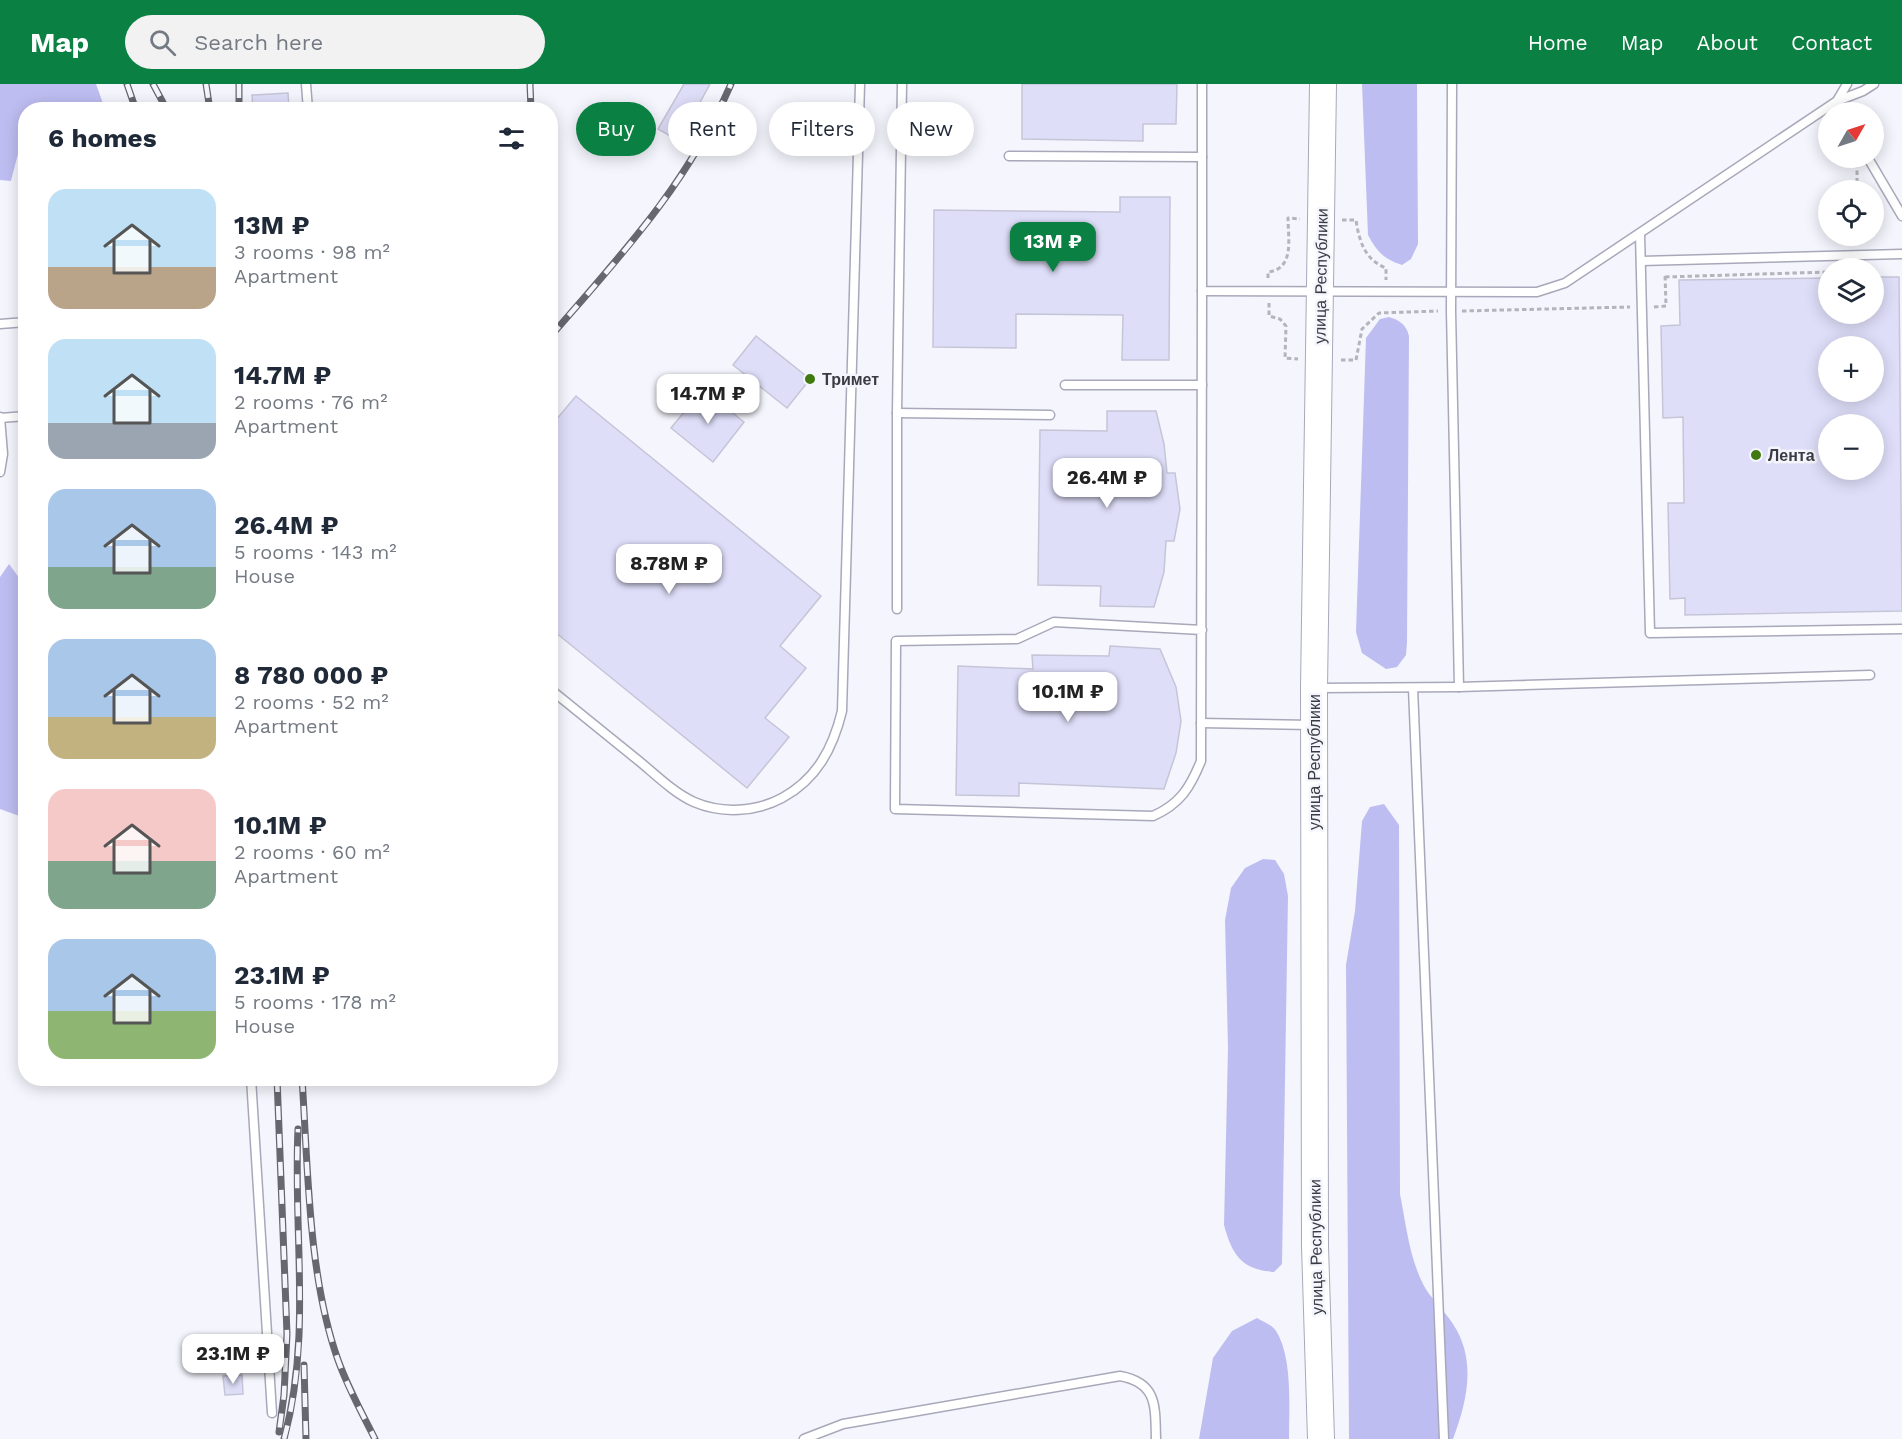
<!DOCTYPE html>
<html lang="en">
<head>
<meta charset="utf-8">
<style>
	:root { --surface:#fff; --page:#f2f2f3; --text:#1f2937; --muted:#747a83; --accent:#0b8043 }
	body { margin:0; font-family:"Work Sans",sans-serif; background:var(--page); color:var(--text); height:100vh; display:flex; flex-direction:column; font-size:22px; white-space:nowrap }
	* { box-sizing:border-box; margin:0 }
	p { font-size:20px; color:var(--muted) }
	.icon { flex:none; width:33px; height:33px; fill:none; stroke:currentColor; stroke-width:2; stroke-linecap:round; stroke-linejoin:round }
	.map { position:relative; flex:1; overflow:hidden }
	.sheet { position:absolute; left:18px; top:18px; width:540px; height:984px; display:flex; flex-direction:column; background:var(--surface); border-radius:24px; box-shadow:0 3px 15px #0003 }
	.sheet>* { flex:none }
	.guide { position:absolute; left:576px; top:18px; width:570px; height:54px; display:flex; gap:12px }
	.needle { width:39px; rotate:51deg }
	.tools { position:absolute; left:1818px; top:18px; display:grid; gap:12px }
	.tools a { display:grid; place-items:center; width:66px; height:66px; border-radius:50%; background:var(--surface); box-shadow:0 3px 15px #0003; font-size:30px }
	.price { position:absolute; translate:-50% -51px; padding:0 14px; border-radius:12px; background:#fff; color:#222; font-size:20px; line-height:39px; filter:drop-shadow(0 2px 3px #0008) }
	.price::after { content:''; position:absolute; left:50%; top:36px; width:18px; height:14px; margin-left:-9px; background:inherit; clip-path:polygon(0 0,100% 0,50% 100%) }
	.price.selected { background:var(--accent); color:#fff }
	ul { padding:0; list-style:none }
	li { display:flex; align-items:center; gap:18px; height:150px; padding:0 30px }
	li span { display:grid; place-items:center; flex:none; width:168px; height:120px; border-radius:18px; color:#555 }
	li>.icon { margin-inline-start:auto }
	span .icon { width:72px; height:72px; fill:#fffc; stroke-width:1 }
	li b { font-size:26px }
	h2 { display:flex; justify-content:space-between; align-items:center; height:72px; padding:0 30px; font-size:26px }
	.tag { padding:0 21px; border-radius:27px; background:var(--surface); box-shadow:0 3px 15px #0003; font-size:21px; line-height:54px }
	.tag.selected { background:var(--accent); color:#fff }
	header { display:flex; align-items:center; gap:36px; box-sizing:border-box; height:84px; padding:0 30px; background:var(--accent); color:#fff }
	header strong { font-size:28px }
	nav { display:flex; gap:33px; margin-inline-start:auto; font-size:21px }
	.search { width:420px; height:54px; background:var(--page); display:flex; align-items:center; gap:15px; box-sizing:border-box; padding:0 21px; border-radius:33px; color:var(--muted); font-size:22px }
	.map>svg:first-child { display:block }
</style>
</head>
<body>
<header>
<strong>Map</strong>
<div class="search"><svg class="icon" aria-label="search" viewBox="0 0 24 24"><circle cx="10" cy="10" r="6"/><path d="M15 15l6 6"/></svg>Search here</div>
<nav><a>Home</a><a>Map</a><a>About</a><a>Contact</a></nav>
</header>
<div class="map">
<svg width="1902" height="1355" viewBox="0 0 1902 1355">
	<rect width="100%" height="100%" fill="#f5f5fd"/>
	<g fill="#bebdf1">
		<polygon points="0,0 96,0 105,25 26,26 25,54 22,54 11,97 0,96"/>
		<path d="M1362,0H1417L1418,160L1411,175L1402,181C1384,175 1377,168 1368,151Z"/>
		<path d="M1389,233C1399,236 1406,240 1409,252L1407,558L1406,571L1397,583L1386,585L1362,569L1356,548L1366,254L1380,235Z"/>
		<polygon points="9,480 25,502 25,734 0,725 0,493"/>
		<path d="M1384,720L1399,741L1400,1110C1406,1140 1409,1172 1423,1200C1430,1214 1444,1226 1453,1240C1477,1276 1467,1318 1453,1355H1349L1346,881L1355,827L1362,737L1370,723Z"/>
		<path d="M1263,775L1275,776L1284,790L1288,812L1282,1180L1274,1188C1242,1186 1232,1171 1224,1141L1228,964L1225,836L1231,804L1245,784Z"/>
		<path d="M1257,1234C1263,1238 1273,1241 1276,1247C1293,1274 1289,1324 1289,1355H1199L1213,1274L1232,1247Z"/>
	</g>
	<g fill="#dedef9" stroke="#c5c5d8" stroke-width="1.5" fill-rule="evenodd">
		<polygon points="684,0 710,0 679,57 658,45"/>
		<polygon points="1022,0 1177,0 1176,40 1143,40 1143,57 1022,55"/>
		<polygon points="288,9 289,26 253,26 252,11"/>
		<polygon points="1120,113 1170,113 1169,276 1122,276 1123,231 1016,230 1016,264 933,263 934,126 1120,128"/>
		<path d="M1874,193H1899L1902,527L1685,531V514L1670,515L1668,419H1684L1683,333L1663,334L1661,242L1680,241L1679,196L1828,194V230H1874ZM1828,262H1874V308H1828ZM1828,340H1874V386H1828Z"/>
		<polygon points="756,252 810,295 787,324 733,281"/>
		<polygon points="703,305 744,338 713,378 671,344"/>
		<polygon points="576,312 821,512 780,562 806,584 765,634 789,653 747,704 550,544 550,343"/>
		<polygon points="1107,327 1156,327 1164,360 1167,389 1175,389 1180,425 1174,457 1166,457 1164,488 1154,523 1100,522 1101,502 1038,501 1040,346 1107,347"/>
		<polygon points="1110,562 1160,565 1176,603 1181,637 1176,669 1164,705 1019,699 1019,712 956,711 958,582 1033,585 1032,571 1109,572"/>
		<polygon points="242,1291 243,1310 225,1311 223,1292"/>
	</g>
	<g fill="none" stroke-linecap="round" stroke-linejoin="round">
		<defs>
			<g id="service">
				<polyline points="306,0 308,26"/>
				<polyline points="1202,0 1202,207 1537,208 1565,199 1837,17 1847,0"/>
				<polyline points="1452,0 1451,227 1459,603"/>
				<polyline points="1843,28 1837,17 1863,7 1874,0"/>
				<polyline points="1009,72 1202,73"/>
				<polyline points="1868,74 1902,132"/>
				<polyline points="1640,150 1650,549 1902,545"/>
				<polyline points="1641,177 1902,170"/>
				<polyline points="0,240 26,238"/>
				<polyline points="1065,301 1202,301"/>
				<polyline points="897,329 1050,331"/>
				<polyline points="0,333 3,370 0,388"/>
				<polyline points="0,334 26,332"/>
				<polyline points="897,525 897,329 902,0"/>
				<path d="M1202,546L1054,538L1017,555L896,557L895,725L1153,732C1180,720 1190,704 1201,677L1202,207"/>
				<polyline points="1318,604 1459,603 1870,591"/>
				<polyline points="1413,604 1444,1355"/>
				<path d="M550,605C580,629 609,653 639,677C656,691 674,709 694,718C722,730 756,728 782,714C817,695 833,664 842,627L860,0"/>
				<polyline points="1201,639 1312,641"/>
				<polyline points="251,994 272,1329"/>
				<path d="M804,1355L843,1340L1120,1292C1158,1299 1155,1323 1156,1355"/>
			</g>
			<polyline id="primary" points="1321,1355 1315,1162 1314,604 1323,0"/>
		</defs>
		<use href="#service" stroke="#a8a8ba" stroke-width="11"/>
		<use href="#primary" stroke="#a8a8ba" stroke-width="28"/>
		<g stroke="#b4b4bc" stroke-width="3" stroke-dasharray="4.5 3" stroke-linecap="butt">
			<polyline points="1857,106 1857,81"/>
			<path d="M1342,136H1356C1359,157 1365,176 1386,184V196"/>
			<polyline points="1857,159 1857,152"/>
			<polyline points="1665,193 1828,188"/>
			<path d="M1268,194V188C1295,185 1288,154 1288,134L1300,135"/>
			<polyline points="1269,219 1269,232 1280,235 1286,242 1285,274 1298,275"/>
			<polyline points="1654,223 1666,222 1665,190"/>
			<polyline points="1462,227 1630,223"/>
			<polyline points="1341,276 1356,276 1362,245 1379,229 1438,227"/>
		</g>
		<use href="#service" stroke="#fff" stroke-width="8"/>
		<use href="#primary" stroke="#fff" stroke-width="26"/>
		<defs>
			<g id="rail">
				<polyline points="127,0 136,26"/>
				<polyline points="153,0 167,26"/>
				<polyline points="206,0 210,26"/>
				<polyline points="239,0 239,26"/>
				<polyline points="530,0 531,26"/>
				<path d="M550,253C622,170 687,101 731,0"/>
				<polyline points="277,994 287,1250 284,1311 279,1348"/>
				<path d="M302,994C308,1083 308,1192 338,1276C348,1304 362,1329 375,1355"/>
				<polyline points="304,1281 306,1355"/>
				<path d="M284,1355C312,1251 293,1150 298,1045"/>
			</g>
		</defs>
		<use href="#rail" stroke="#67676f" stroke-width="7"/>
		<use href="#rail" stroke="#f5f5fd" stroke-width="4.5" stroke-dasharray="14" stroke-linecap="butt"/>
	</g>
	<g fill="#3f7910" stroke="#f5f5fd" stroke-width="2">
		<circle cx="810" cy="295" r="6"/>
		<circle cx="1756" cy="371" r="6"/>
	</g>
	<g text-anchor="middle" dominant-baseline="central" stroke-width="5" stroke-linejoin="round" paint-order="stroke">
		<g font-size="16" fill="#3b3b43" stroke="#f5f5fd">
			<text transform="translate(1321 192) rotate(-89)">улица Республики</text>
			<text transform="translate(1314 678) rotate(-90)">улица Республики</text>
			<text transform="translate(1316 1163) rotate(-91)">улица Республики</text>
		</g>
		<g font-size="16" font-weight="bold" fill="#3b3b43" stroke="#f5f5fd" text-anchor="start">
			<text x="822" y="295">Тримет</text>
			<text x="1768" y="371">Лента</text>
		</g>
	</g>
</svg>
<div class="tools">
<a><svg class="needle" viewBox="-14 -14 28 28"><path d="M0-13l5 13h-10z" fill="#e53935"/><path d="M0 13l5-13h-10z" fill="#747a83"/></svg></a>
<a><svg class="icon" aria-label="locate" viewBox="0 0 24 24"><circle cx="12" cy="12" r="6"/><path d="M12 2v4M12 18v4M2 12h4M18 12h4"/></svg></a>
<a><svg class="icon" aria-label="layers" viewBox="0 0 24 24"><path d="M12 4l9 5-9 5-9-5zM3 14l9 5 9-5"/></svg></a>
<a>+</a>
<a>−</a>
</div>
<b class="price selected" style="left:1053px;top:189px">13M ₽</b>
<b class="price" style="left:708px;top:341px">14.7M ₽</b>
<b class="price" style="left:1107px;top:425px">26.4M ₽</b>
<b class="price" style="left:669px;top:511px">8.78M ₽</b>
<b class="price" style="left:1068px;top:639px">10.1M ₽</b>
<b class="price" style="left:233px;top:1301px">23.1M ₽</b>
<div class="guide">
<a class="tag selected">Buy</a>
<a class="tag">Rent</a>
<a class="tag">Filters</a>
<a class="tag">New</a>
</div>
<section class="sheet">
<h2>6 homes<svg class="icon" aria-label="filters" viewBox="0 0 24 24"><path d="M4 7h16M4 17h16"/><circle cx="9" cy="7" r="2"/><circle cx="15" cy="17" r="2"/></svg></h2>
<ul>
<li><span style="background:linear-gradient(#bfe0f5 65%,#b9a48a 0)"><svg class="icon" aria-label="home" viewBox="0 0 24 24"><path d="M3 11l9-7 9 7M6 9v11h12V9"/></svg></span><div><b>13M ₽</b><p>3 rooms · 98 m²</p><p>Apartment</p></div></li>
<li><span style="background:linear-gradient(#bfe0f5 70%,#9aa5b1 0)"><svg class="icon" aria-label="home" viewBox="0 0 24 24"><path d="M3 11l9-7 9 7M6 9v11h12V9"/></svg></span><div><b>14.7M ₽</b><p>2 rooms · 76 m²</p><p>Apartment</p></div></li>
<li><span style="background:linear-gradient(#a9c7e8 65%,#7fa58c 0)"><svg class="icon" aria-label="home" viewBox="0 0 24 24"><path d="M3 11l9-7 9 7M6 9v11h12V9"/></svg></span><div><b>26.4M ₽</b><p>5 rooms · 143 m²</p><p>House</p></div></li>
<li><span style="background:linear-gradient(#a9c7e8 65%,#c2b280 0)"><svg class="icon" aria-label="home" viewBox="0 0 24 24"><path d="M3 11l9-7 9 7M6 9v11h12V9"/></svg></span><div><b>8 780 000 ₽</b><p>2 rooms · 52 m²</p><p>Apartment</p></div></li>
<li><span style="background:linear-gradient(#f6c9c9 60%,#7fa58c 0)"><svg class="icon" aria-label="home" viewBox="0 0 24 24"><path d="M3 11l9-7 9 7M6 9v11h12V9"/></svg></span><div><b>10.1M ₽</b><p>2 rooms · 60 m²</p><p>Apartment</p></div></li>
<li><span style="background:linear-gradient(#a9c7e8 60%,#8fb573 0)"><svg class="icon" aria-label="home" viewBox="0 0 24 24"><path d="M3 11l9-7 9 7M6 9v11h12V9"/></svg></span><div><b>23.1M ₽</b><p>5 rooms · 178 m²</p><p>House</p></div></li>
</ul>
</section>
</div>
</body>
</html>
